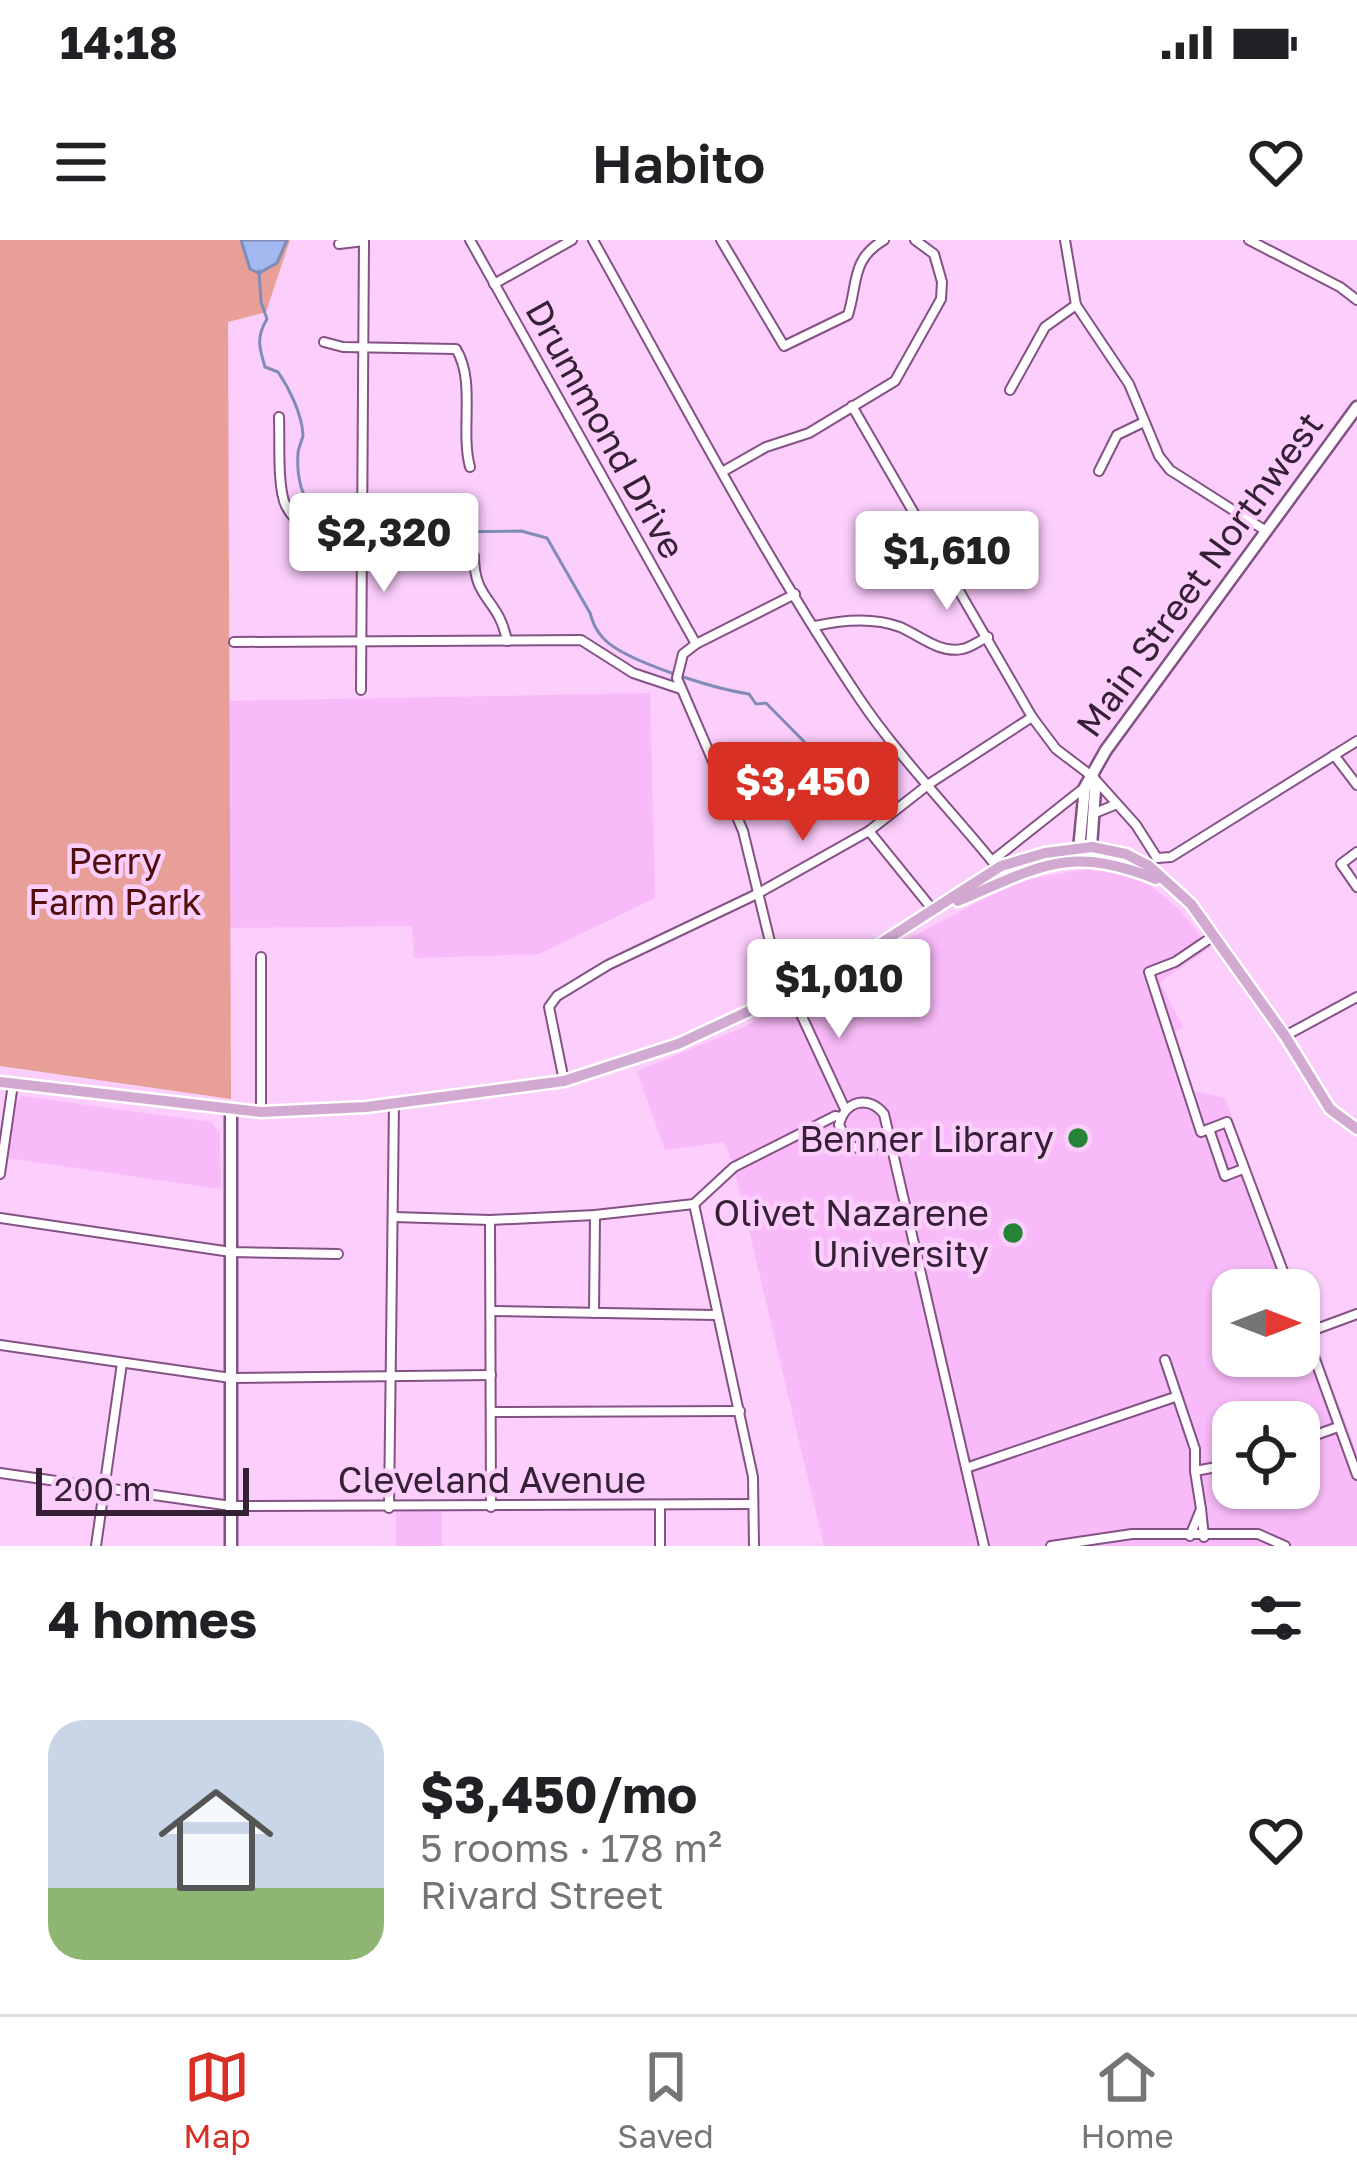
<!DOCTYPE html>
<html lang="en">
<head>
<meta charset="utf-8">
<style>
	:root { --surface:#fff; --page:#f2f2f2; --text:#202124; --muted:#757577; --line:#e0e0e0; --accent:#d93025 }
	body { margin:0; font-family:"Golos Text",sans-serif; background:var(--page); color:var(--text); height:100vh; display:flex; flex-direction:column; font-size:45px; white-space:nowrap }
	* { box-sizing:border-box; margin:0 }
	p { font-size:39px; color:var(--muted) }
	.icon { flex:none; width:66px; height:66px; fill:none; stroke:currentColor; stroke-width:2; stroke-linecap:round; stroke-linejoin:round }
	.map { position:relative; height:1306px; overflow:hidden }
	.sheet { display:flex; flex-direction:column; background:var(--surface); flex:1 }
	.sheet>* { flex:none }
	.needle { width:78px; rotate:90deg }
	.fabs { position:absolute; left:1212px; top:1029px; display:grid; gap:24px }
	.fabs a { display:grid; place-items:center; width:108px; height:108px; border-radius:24px; background:var(--surface); box-shadow:0 3px 9px #0004; font-size:60px }
	.scale { position:absolute; left:36px; bottom:30px; width:213px; box-sizing:border-box; padding-left:12px; border:6px solid #352036; border-top:0; font-size:33px; line-height:42px; white-space:nowrap; color:#352036; -webkit-text-stroke:9px #fccefc; paint-order:stroke }
	.price { position:absolute; translate:-50% -102px; padding:0 27px; border-radius:12px; background:#fff; color:#222; font-size:39px; line-height:78px; filter:drop-shadow(0 3px 6px #0008) }
	.price::after { content:''; position:absolute; left:50%; top:72px; width:36px; height:27px; margin-left:-18px; background:inherit; clip-path:polygon(0 0,100% 0,50% 100%) }
	.price.active { background:var(--accent); color:#fff }
	ul { padding:0; list-style:none }
	li { display:flex; align-items:center; gap:36px; height:300px; padding:0 48px }
	li+li { border-top:3px solid var(--line) }
	li span { display:grid; place-items:center; flex:none; width:336px; height:240px; border-radius:36px; color:#555 }
	li>.icon { margin-inline-start:auto }
	span .icon { width:144px; height:144px; fill:#fffc; stroke-width:1 }
	li b { font-size:51px }
	h2 { display:flex; justify-content:space-between; align-items:center; height:144px; padding:0 48px; font-size:51px }
	.status { display:flex; justify-content:space-between; align-items:center; height:84px; padding:0 60px; background:var(--surface); direction:ltr }
	.status svg { height:33px; fill:currentColor }
	header { display:flex; justify-content:space-between; align-items:center; height:156px; padding:0 48px; background:var(--surface); font-size:54px; font-weight:600 }
	.menu { display:flex; justify-content:space-around; align-items:center; height:168px; border-top:3px solid var(--line); background:var(--surface); font-size:33px; color:var(--muted) }
	.menu a { display:grid; justify-items:center; gap:6px }
	.menu .active { color:var(--accent) }
	.map>svg:first-child { display:block }
</style>
</head>
<body>
<div class="status"><b>14:18</b><svg viewBox="0 0 49 12"><path d="M0 12V9h3v3zM5 12V6h3v6zM10 12V3h3v9zM15 12V0h3v12zM26 1h20v11H26zM47 4h2v5h-2z"/></svg></div>
<header><svg class="icon" aria-label="menu" viewBox="0 0 24 24"><path d="M4 6h16M4 12h16M4 18h16"/></svg>Habito<svg class="icon" aria-label="heart" viewBox="0 0 24 24"><path d="M12 20l-8-8c-3-5 5-10 8-4 3-6 11-1 8 4z"/></svg></header>
<div class="map">
<svg width="1357" height="1306" viewBox="0 0 1357 1306">
	<rect width="100%" height="100%" fill="#fccefc"/>
	<g fill="#f8baf9" fill-rule="evenodd">
		<polygon points="650,453 655,658 539,714 414,718 412,686 227,688 228,461"/>
		<path d="M1092,628L1134,638L1151,646L1179,669L1210,708L1160,742L1183,787L1175,793L1192,851L1225,858L1296,1050H1233V1116H1299V1059L1357,1212V1306H824L733,923L724,902L665,910L637,831L744,787L987,657L1026,640ZM1233,1182H1299V1248H1233Z"/>
		<polygon points="22,856 211,882 220,893 221,949 7,918 15,864"/>
		<polygon points="442,1270 442,1306 396,1306 396,1271"/>
	</g>
	<polygon fill="#e79f97" points="0,0 290,0 266,72 228,82 231,859 0,826"/>
	<polygon fill="#a2b9f0" stroke="#818bb8" stroke-width="3" points="241,0 287,0 277,23 259,33 250,29"/>
	<g fill="none" stroke-linecap="round" stroke-linejoin="round">
		<g stroke="#818bb8" stroke-width="3">
			<path d="M259,31L261,62L267,79C256,97 259,107 265,127L278,132C289,148 302,174 303,195C303,198 298,209 298,213C295,258 316,287 362,292"/>
			<path d="M370,293L521,291L547,298L590,373C593,383 596,391 604,399C626,422 716,449 749,454L756,464L766,463L840,538"/>
		</g>
		<defs>
			<g id="street">
				<polyline points="470,0 696,404"/>
				<path d="M593,0C679,154 761,312 859,458C898,516 948,567 992,621L1001,626"/>
				<path d="M721,0L784,106L848,75C858,43 851,19 884,0"/>
				<polyline points="1065,0 1076,65 1129,144 1159,216 1170,230 1266,291"/>
				<polyline points="1249,0 1340,47 1357,60"/>
				<polyline points="339,4 364,1"/>
				<polyline points="494,44 572,0"/>
				<path d="M324,102L343,107L456,109C476,141 460,190 470,227"/>
				<polyline points="1010,150 1045,87 1076,65"/>
				<polyline points="852,166 1032,477 1056,509 1093,537 1136,585 1157,618 1171,617 1357,501"/>
				<path d="M279,177C280,198 277,249 286,266C299,293 339,300 364,302"/>
				<polyline points="1099,231 1117,195 1144,182"/>
				<polyline points="722,232 766,207 809,193 895,141 941,59 942,42 934,14 915,0"/>
				<path d="M474,316C474,361 499,358 507,401"/>
				<polyline points="795,354 696,404 683,414 677,438 743,591 773,714 845,869"/>
				<path d="M815,386C842,380 873,377 900,387C919,395 940,414 962,409C970,408 980,400 988,397"/>
				<polyline points="234,402 581,400 633,433 681,449"/>
				<polyline points="361,450 364,0"/>
				<polyline points="1334,515 1357,545"/>
				<polyline points="1095,573 1117,564"/>
				<polyline points="869,591 933,670"/>
				<polyline points="1357,612 1341,624 1357,647"/>
				<polyline points="992,621 1084,548"/>
				<polyline points="1215,695 1175,722 1149,732 1201,892 1209,889 1225,936 1243,929"/>
				<polyline points="261,717 261,872"/>
				<polyline points="1285,796 1357,757"/>
				<polyline points="564,841 549,767 557,756 608,725 757,654 869,591 929,544 1032,477"/>
				<path d="M887,889C881,907 866,913 849,905L839,885C845,860 869,855 884,874L984,1306"/>
				<polyline points="1209,889 1227,882 1290,1050"/>
				<polyline points="0,934 13,844"/>
				<polyline points="694,964 753,1237 754,1306"/>
				<polyline points="394,977 490,980 595,975 694,964 734,927 835,876 841,877"/>
				<polyline points="0,978 231,1012 338,1014"/>
				<polyline points="490,980 491,1267"/>
				<polyline points="491,1071 715,1075"/>
				<polyline points="594,1073 595,975"/>
				<polyline points="1299,1075 1357,1235"/>
				<polyline points="1319,1088 1357,1074"/>
				<polyline points="0,1105 231,1138 491,1135"/>
				<polyline points="1165,1120 1195,1209 1195,1231 1233,1224"/>
				<polyline points="491,1172 740,1171"/>
				<polyline points="1299,1201 1338,1187"/>
				<polyline points="966,1228 1175,1157"/>
				<polyline points="1195,1231 1201,1269"/>
				<polyline points="0,1233 231,1266 753,1264"/>
				<polyline points="389,1268 394,863"/>
				<polyline points="1190,1296 1201,1269 1204,1297"/>
				<polyline points="96,1306 122,1123"/>
				<polyline points="660,1306 660,1265"/>
				<polyline points="1051,1306 1132,1294 1258,1294 1285,1306"/>
			</g>
			<g id="secondary">
				<polyline points="1078,620 1085,547 1106,510 1357,167"/>
				<polyline points="1090,621 1095,550 1093,537"/>
				<polyline points="231,1306 231,870"/>
			</g>
			<g id="primary">
				<path d="M958,661C1039,627 1068,604 1156,639"/>
				<polyline points="0,842 261,872 366,867 564,841 678,804 844,727 1001,626 1045,613 1092,607 1126,614 1149,626 1191,664 1285,796 1330,869 1357,889"/>
			</g>
		</defs>
		<use href="#street" stroke="#845185" stroke-width="12"/>
		<use href="#secondary" stroke="#845185" stroke-width="15"/>
		<use href="#primary" stroke="#fff" stroke-width="15"/>
		<use href="#street" stroke="#fff" stroke-width="8"/>
		<use href="#secondary" stroke="#fff" stroke-width="10"/>
		<use href="#primary" stroke="#d1a9d1" stroke-width="10"/>
	</g>
	<g fill="#258436" stroke="#fccefc" stroke-width="4.5">
		<circle cx="1078" cy="898" r="12"/>
		<circle cx="1013" cy="993" r="12"/>
	</g>
	<g text-anchor="middle" dominant-baseline="central" stroke-width="9" stroke-linejoin="round" paint-order="stroke">
		<g font-size="36" fill="#352036" stroke="#fccefc">
			<text transform="translate(606 189) rotate(61)">Drummond Drive</text>
			<text transform="translate(1199 334) rotate(-54)">Main Street Northwest</text>
			<text x="492" y="1239">Cleveland Avenue</text>
		</g>
		<g font-size="36" fill="#520e0d" stroke="#fccefc">
			<text x="115" y="620">Perry<tspan x="115" dy="41">Farm Park</tspan></text>
		</g>
		<g font-size="36" fill="#352036" stroke="#fccefc" text-anchor="end">
			<text x="1054" y="898">Benner Library</text>
			<text x="989" y="972">Olivet Nazarene<tspan x="989" dy="41">University</tspan></text>
		</g>
	</g>
</svg>
<div class="fabs">
<a><svg class="needle" viewBox="-14 -14 28 28"><path d="M0-13l5 13h-10z" fill="#e53935"/><path d="M0 13l5-13h-10z" fill="#757577"/></svg></a>
<a><svg class="icon" aria-label="locate" viewBox="0 0 24 24"><circle cx="12" cy="12" r="6"/><path d="M12 2v4M12 18v4M2 12h4M18 12h4"/></svg></a>
</div>
<div class="scale">200 m</div>
<b class="price" style="left:384px;top:355px">$2,320</b>
<b class="price" style="left:947px;top:373px">$1,610</b>
<b class="price active" style="left:803px;top:604px">$3,450</b>
<b class="price" style="left:839px;top:801px">$1,010</b>
</div>
<section class="sheet">
<h2>4 homes<svg class="icon" aria-label="filters" viewBox="0 0 24 24"><path d="M4 7h16M4 17h16"/><circle cx="9" cy="7" r="2"/><circle cx="15" cy="17" r="2"/></svg></h2>
<ul>
<li><span style="background:linear-gradient(#c9d6e8 70%,#8fb573 0)"><svg class="icon" aria-label="home" viewBox="0 0 24 24"><path d="M3 11l9-7 9 7M6 9v11h12V9"/></svg></span><div><b>$3,450/mo</b><p>5 rooms · 178 m²</p><p>Rivard Street</p></div><svg class="icon" aria-label="heart" viewBox="0 0 24 24"><path d="M12 20l-8-8c-3-5 5-10 8-4 3-6 11-1 8 4z"/></svg></li>
</ul>
</section>
<nav class="menu">
<a class="active"><svg class="icon" aria-label="map" viewBox="0 0 24 24"><path d="M3 6l6-2 6 2 6-2v14l-6 2-6-2-6 2zM9 4v14M15 6v14"/></svg>Map</a>
<a><svg class="icon" aria-label="saved" viewBox="0 0 24 24"><path d="M7 4h10v16l-5-4-5 4z"/></svg>Saved</a>
<a><svg class="icon" aria-label="home" viewBox="0 0 24 24"><path d="M3 11l9-7 9 7M6 9v11h12V9"/></svg>Home</a>
</nav>
</body>
</html>
